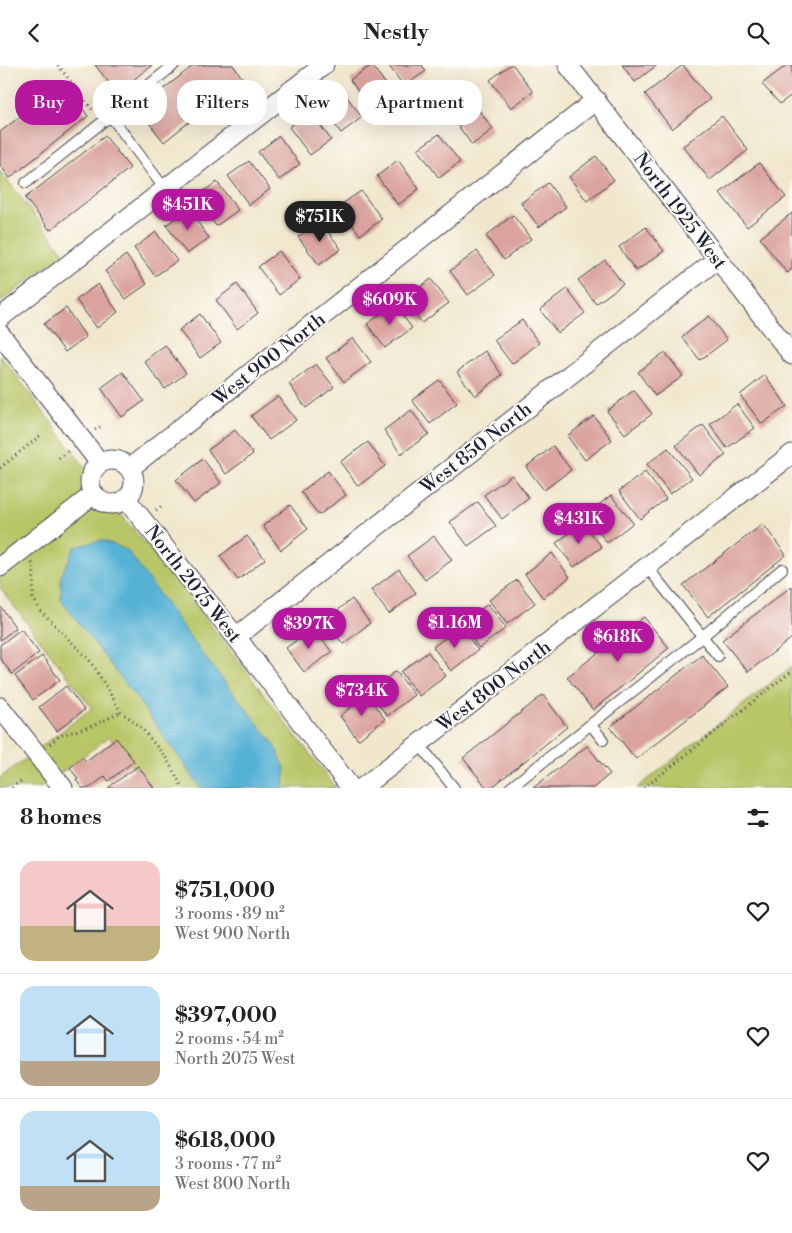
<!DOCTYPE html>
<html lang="en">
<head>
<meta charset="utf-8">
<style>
	:root { --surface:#fff; --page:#f2f2f2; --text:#222; --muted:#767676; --line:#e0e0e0; --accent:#b5179e }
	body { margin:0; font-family:"Libre Bodoni",serif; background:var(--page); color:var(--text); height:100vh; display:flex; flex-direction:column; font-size:19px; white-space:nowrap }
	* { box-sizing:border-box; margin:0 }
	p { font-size:16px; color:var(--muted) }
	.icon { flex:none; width:28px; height:28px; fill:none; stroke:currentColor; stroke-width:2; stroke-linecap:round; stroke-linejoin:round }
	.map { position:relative; height:723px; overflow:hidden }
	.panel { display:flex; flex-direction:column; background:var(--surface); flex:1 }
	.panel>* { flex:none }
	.banner { position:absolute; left:15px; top:15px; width:500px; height:45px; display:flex; gap:10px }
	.price { position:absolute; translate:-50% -42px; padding:0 11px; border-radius:18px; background:var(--accent); color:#fff; font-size:16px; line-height:32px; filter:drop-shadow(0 1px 2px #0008) }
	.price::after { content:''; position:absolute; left:50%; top:30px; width:15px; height:11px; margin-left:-8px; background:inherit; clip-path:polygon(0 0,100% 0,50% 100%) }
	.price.active { background:#222; color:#fff }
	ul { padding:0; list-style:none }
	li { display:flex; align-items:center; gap:15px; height:125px; padding:0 20px }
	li+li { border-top:1px solid var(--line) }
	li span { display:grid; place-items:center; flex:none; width:140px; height:100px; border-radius:15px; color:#555 }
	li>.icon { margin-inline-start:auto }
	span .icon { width:60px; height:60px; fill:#fffc; stroke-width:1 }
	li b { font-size:21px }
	h2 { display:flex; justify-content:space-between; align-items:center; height:60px; padding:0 20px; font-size:21px }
	.tag { padding:0 18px; border-radius:20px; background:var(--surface); box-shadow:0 5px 20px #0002; font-size:18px; line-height:45px }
	.tag.active { background:var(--accent); color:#fff }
	header { display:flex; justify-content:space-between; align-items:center; height:65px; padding:0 20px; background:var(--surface); font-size:22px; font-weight:700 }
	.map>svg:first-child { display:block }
</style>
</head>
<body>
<header><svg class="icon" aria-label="back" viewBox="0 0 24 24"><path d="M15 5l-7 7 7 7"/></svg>Nestly<svg class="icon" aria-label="search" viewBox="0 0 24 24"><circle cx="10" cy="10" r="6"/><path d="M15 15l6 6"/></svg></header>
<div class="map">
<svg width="792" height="723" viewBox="0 0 792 723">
	<rect width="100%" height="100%" fill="#fdfcf7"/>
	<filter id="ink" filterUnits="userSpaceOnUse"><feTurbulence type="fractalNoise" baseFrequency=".02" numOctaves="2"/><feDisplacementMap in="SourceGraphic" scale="10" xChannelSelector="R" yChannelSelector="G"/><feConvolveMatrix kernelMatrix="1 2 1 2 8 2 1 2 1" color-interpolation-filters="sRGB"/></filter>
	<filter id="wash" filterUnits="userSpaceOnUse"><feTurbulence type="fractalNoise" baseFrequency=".0096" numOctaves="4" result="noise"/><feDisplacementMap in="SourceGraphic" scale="20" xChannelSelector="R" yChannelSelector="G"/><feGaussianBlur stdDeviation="1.12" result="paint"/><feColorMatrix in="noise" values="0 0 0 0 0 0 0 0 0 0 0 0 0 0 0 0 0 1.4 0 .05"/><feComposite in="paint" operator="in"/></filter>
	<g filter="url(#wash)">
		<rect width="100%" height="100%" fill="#f1e7cd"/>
		<g fill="#b9c667" stroke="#6e7451">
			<polygon points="0,106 64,188 0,237"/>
			<path d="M0,290C58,363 110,442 173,511L336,723H149L109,672L40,723H0V713L92,643L0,523Z"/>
			<polygon points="792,601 792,723 637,723"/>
		</g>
		<polygon fill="#57b2d5" stroke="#3c6a88" points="102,475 127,485 203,590 275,680 285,704 284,723 201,723 143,642 61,535 61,511 75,482"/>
		<g id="blocks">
			<g fill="#daa39d">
				<polygon points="95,0 152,0 117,28"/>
				<polygon points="194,0 233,0 243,14 164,77 138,44"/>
				<polygon points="372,0 392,28 371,44 350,15"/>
				<polygon points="388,0 422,0 426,6 404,21"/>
				<polygon points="510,0 513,0 533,27 511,43 490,15"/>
				<polygon points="622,0 657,0 635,17"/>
				<polygon points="683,0 710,34 672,64 645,29"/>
				<polygon points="787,0 792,0 792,33 790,31 780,39 762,19"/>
				<polygon points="63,18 88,51 10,113 0,100 0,67"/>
				<polygon points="341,24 362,52 341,68 320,39"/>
				<polygon points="472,36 493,64 472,80 451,51"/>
				<polygon points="310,46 331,75 310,90 289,62"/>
				<polygon points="722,51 748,85 710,115 683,81"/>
				<polygon points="439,69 460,97 439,113 418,84"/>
				<polygon points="105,71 130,103 50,165 25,133"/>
				<polygon points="279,71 300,99 279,115 258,87"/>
				<polygon points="596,91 614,115 587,136 569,112"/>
				<polygon points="398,95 419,124 398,140 377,111"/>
				<polygon points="249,96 270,124 249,140 228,111"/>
				<polygon points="759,98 786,132 747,162 720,128"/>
				<polygon points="217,117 238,145 216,161 195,132"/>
				<polygon points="548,118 566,142 539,162 521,138"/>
				<polygon points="361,126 382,154 360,170 339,141"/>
				<polygon points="188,144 209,173 187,189 166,160"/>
				<polygon points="792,148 792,204 787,208 760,173"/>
				<polygon points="513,150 531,174 504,195 486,171"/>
				<polygon points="320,156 341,184 319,200 298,172"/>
				<polygon points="646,162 664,186 636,206 619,182"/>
				<polygon points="156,167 177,196 155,211 134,183"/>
				<polygon points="279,186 300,214 279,230 258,202"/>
				<polygon points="477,186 495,210 468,230 450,206"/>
				<polygon points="126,190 147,219 126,234 105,206"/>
				<polygon points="605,195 623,219 596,239 578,215"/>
				<polygon points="431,214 449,238 422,258 404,234"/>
				<polygon points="98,219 118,247 97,263 76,235"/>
				<polygon points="237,219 258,248 237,264 216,235"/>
				<polygon points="567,224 585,248 558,268 540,245"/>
				<polygon points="394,239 412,263 385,283 367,259"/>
				<polygon points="66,243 86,272 65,287 44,259"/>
				<polygon points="200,249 221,278 200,293 179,265"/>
				<polygon points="709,251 727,275 700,295 682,272"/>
				<polygon points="522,255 539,278 512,299 494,275"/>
				<polygon points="353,273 371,297 344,317 326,293"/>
				<polygon points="165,280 186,308 165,324 144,296"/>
				<polygon points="485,286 502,310 475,331 457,307"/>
				<polygon points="665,287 683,311 655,331 638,307"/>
				<polygon points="316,299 334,322 306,343 289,319"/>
				<polygon points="123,307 144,336 122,352 101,323"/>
				<polygon points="765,310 787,341 762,359 740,330"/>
				<polygon points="439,315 457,338 430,359 412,335"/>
				<polygon points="634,325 652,349 625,369 607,346"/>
				<polygon points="278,331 296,355 269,375 251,351"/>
				<polygon points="737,339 755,363 727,383 710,359"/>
				<polygon points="411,345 429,369 401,389 384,365"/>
				<polygon points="594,351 612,375 585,395 567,371"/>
				<polygon points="703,360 726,390 699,410 676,380"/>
				<polygon points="235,365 253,389 226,409 208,385"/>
				<polygon points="368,377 385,401 358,421 340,397"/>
				<polygon points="553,381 571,405 544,425 526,402"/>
				<polygon points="668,383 692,413 670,429 647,399"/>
				<polygon points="203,394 221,418 194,438 176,415"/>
				<polygon points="328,406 346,430 319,450 301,427"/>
				<polygon points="645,407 666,434 640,454 619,426"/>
				<polygon points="512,410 529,433 502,454 484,430"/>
				<polygon points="611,430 633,458 607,478 586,450"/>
				<polygon points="478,437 496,461 468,481 450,457"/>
				<polygon points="290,440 308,464 281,485 263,461"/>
				<polygon points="583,458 602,482 574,502 556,478"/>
				<polygon points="763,459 786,490 708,552 683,520"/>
				<polygon points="247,471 265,494 238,515 220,491"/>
				<polygon points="434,471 452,495 425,515 407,491"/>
				<polygon points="552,488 570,512 543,533 525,509"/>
				<polygon points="399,504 416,528 389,549 371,525"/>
				<polygon points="517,515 535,538 507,559 489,535"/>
				<polygon points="792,521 792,573 748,607 722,575"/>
				<polygon points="352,534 370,558 343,579 325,555"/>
				<polygon points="488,539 506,563 479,583 461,559"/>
				<polygon points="0,541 16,563 0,575"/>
				<polygon points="644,552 669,583 593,645 567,612"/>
				<polygon points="460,562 478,585 451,606 433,582"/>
				<polygon points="313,563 332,587 304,607 286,583"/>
				<polygon points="21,564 39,588 12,609 0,593 0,580"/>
				<polygon points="428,587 446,611 419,631 401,607"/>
				<polygon points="702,590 728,622 636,694 610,662"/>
				<polygon points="42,591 60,615 33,635 15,611"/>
				<polygon points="396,606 414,630 387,651 369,627"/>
				<polygon points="66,621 84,645 57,666 39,642"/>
				<polygon points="367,630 385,654 358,675 340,651"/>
				<polygon points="543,630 567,662 491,723 487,723 463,693"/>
				<polygon points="116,673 134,696 108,716 105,711 90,723 82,723 76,715 78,714 70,703 82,692 86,696"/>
				<polygon points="587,681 610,709 593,723 533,723"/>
				<polygon points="138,701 154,723 108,723 113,719"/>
			</g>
		</g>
	</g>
	<g filter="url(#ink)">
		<use href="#blocks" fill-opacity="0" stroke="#414051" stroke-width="1"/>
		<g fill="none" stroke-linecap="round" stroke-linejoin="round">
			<defs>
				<g id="lane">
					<polyline points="110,50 164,123"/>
					<polyline points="26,118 174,0"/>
					<polyline points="648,503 718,591"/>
					<polyline points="591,660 603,675"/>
					<polyline points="419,679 454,723"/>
					<polyline points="510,723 703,571 782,504"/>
				</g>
				<g id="street">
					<polyline points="568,0 792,290"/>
					<polyline points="0,253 324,0"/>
					<polyline points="0,269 100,398"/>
					<circle cx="112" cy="417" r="22"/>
					<polyline points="130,403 596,35"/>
					<polyline points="126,434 236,572 351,723"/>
					<polyline points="0,502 94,429"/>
					<polyline points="236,572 716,195"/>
					<polyline points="0,642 63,723"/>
					<polyline points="362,723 792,389"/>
				</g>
			</defs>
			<use href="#lane" stroke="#414051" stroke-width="12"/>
			<use href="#street" stroke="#414051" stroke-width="21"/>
			<g stroke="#414051" stroke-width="3" stroke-dasharray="1 4" stroke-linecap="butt">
				<polyline points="58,0 94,47"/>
				<polyline points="95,365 103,360"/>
				<polyline points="59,393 68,386"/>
				<polyline points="0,403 41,370"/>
				<polyline points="156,445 162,441"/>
				<polyline points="32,498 34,502 33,533 40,545 92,598 121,647 139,660 166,693 183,723"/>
				<polyline points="50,679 59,671 95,660 121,647"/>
				<polyline points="12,723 23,714"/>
				<polyline points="644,723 792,606"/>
			</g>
			<use href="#lane" stroke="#fff" stroke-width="10"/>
			<use href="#street" stroke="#fff" stroke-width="19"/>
		</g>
	</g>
	<g text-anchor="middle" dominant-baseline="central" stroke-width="4" stroke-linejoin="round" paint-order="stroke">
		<g font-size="19" fill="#22223b" stroke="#fdfcf7">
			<text transform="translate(680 146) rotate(53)">North 1925 West</text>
			<text transform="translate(269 294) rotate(-38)">West 900 North</text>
			<text transform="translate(476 383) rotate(-38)">West 850 North</text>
			<text transform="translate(193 519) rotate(52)">North 2075 West</text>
			<text transform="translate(494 621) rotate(-37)">West 800 North</text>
		</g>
	</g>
</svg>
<b class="price" style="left:188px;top:166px">$451K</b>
<b class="price active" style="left:320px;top:178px">$751K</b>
<b class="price" style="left:390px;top:261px">$609K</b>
<b class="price" style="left:579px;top:480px">$431K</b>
<b class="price" style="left:455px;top:584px">$1.16M</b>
<b class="price" style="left:309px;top:585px">$397K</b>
<b class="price" style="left:618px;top:598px">$618K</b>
<b class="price" style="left:362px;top:652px">$734K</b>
<div class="banner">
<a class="tag active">Buy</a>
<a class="tag">Rent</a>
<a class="tag">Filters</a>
<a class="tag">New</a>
<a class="tag">Apartment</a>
</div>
</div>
<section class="panel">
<h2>8 homes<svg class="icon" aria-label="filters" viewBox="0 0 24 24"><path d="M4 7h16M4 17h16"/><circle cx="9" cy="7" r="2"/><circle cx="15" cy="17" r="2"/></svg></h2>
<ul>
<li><span style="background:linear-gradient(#f6c9c9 65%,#c2b280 0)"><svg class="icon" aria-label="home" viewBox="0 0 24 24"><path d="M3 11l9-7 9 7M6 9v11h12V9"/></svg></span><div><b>$751,000</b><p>3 rooms · 89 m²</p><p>West 900 North</p></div><svg class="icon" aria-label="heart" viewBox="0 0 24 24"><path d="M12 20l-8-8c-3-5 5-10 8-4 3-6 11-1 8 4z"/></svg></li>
<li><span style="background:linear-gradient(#bfe0f5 75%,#b9a48a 0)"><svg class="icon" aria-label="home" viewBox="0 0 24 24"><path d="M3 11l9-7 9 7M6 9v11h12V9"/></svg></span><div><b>$397,000</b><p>2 rooms · 54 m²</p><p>North 2075 West</p></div><svg class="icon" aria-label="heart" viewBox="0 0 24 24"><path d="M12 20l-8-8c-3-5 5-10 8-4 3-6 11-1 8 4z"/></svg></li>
<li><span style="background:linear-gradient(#bfe0f5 75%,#b9a48a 0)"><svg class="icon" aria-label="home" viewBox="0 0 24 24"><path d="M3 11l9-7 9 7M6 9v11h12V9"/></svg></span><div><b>$618,000</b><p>3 rooms · 77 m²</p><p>West 800 North</p></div><svg class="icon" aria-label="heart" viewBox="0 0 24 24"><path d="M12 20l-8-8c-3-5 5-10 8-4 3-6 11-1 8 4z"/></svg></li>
</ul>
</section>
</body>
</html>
